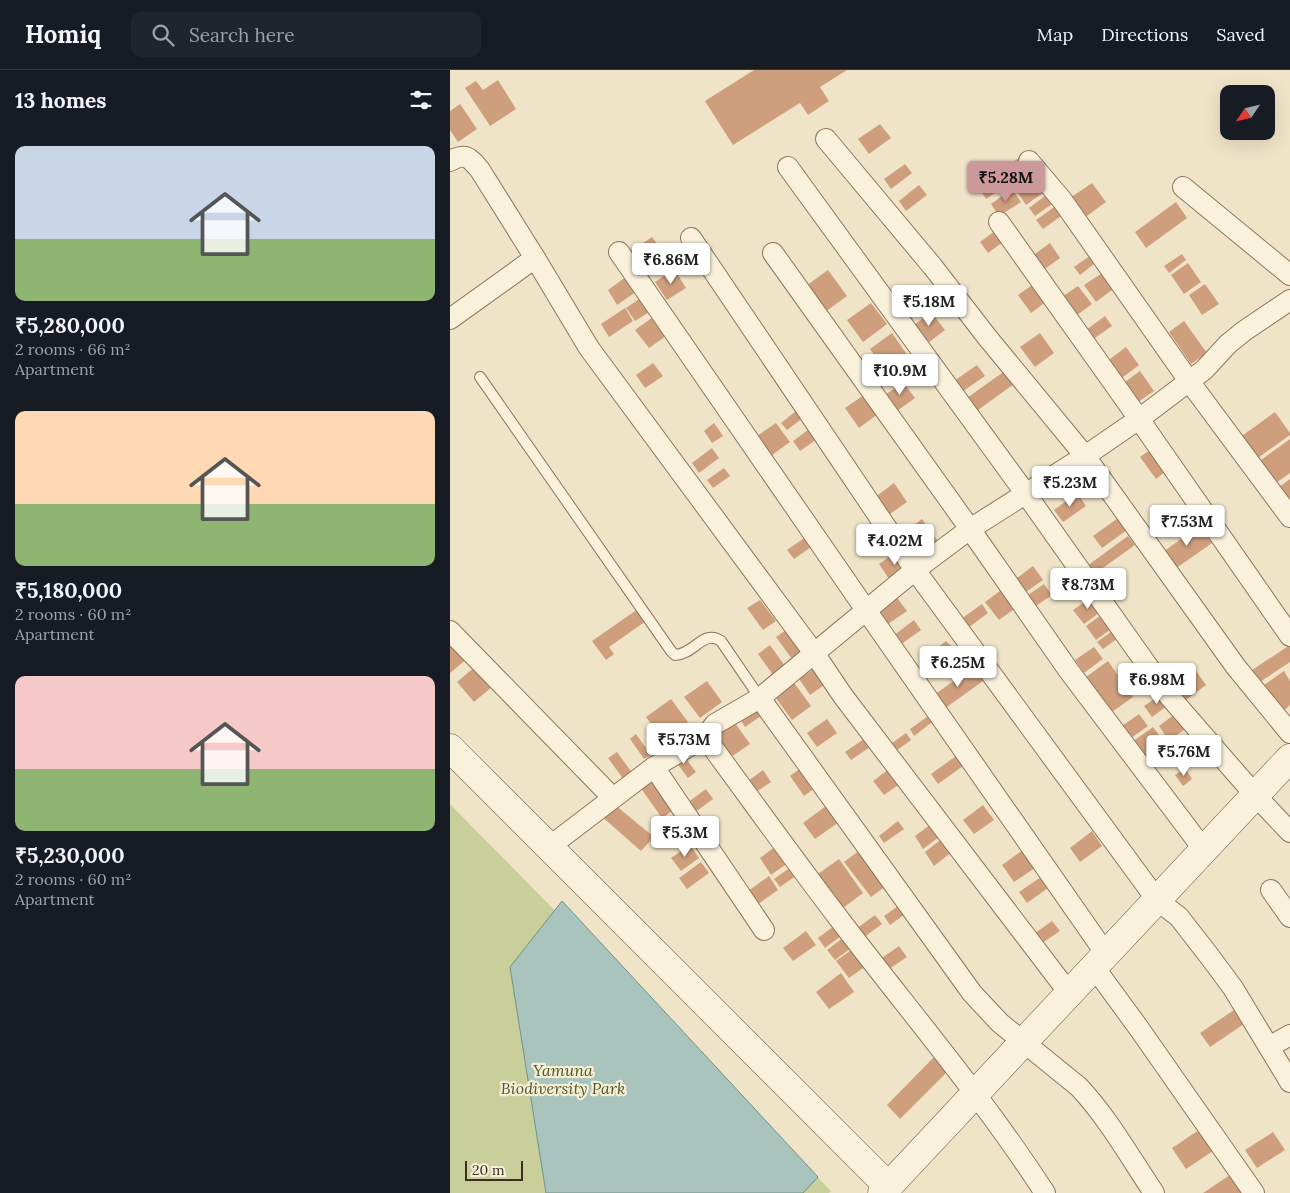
<!DOCTYPE html>
<html lang="en">
<head>
<meta charset="utf-8">
<style>
	:root { --surface:#171b24; --page:#20242c; --text:#f1f3f6; --muted:#9ea1a6; --line:#363941; --accent:#cc999b }
	body { margin:0; font-family:Lora,serif; background:var(--page); color:var(--text); height:100vh; display:flex; flex-direction:column; font-size:19px; white-space:nowrap }
	* { box-sizing:border-box; margin:0 }
	p { font-size:16px; color:var(--muted) }
	.icon { flex:none; width:28px; height:28px; fill:none; stroke:currentColor; stroke-width:2; stroke-linecap:round; stroke-linejoin:round }
	.map { position:relative; flex:1; overflow:hidden }
	.sheet { display:flex; flex-direction:column; background:var(--surface); width:450px }
	.sheet>* { flex:none }
	.needle { width:32px; rotate:235deg }
	.fabs { position:absolute; left:770px; top:15px; display:grid; gap:10px }
	.fabs a { display:grid; place-items:center; width:55px; height:55px; border-radius:10px; background:var(--surface); box-shadow:0 5px 20px #0002; font-size:25px }
	.scale { position:absolute; left:15px; bottom:12px; width:58px; box-sizing:border-box; padding-left:5px; border:2px solid #3d2e20; border-top:0; font-size:14px; line-height:18px; white-space:nowrap; color:#3d2e20; -webkit-text-stroke:4px #f7eed8; paint-order:stroke }
	.price { position:absolute; translate:-50% -42px; padding:0 11px; border-radius:5px; background:#fff; color:#222; font-size:16px; line-height:32px; filter:drop-shadow(0 1px 2px #0008) }
	.price::after { content:''; position:absolute; left:50%; top:30px; width:15px; height:11px; margin-left:-8px; background:inherit; clip-path:polygon(0 0,100% 0,50% 100%) }
	.price.selected { background:var(--accent); color:#111 }
	ul { padding:0; list-style:none }
	li { display:grid; align-content:center; gap:10px; height:265px; padding:0 15px }
	li span { display:grid; place-items:center; height:155px; border-radius:10px; color:#555 }
	li>.icon { margin-inline-start:auto }
	span .icon { width:90px; height:90px; fill:#fffc; stroke-width:1 }
	li b { font-size:21px }
	h2 { display:flex; justify-content:space-between; align-items:center; height:60px; padding:0 15px; font-size:21px }
	header { display:flex; align-items:center; gap:30px; box-sizing:border-box; height:70px; padding:0 25px; background:var(--surface); border-bottom:1px solid var(--line) }
	header strong { font-size:24px }
	nav { display:flex; gap:28px; margin-inline-start:auto; font-size:18px }
	.search { width:350px; height:45px; background:var(--page); display:flex; align-items:center; gap:12px; box-sizing:border-box; padding:0 18px; border-radius:10px; color:var(--muted); font-size:19px }
	main { display:flex; flex:1; min-height:0 }
	.map>svg:first-child { display:block }
</style>
</head>
<body>
<header>
<strong>Homiq</strong>
<div class="search"><svg class="icon" aria-label="search" viewBox="0 0 24 24"><circle cx="10" cy="10" r="6"/><path d="M15 15l6 6"/></svg>Search here</div>
<nav><a>Map</a><a>Directions</a><a>Saved</a></nav>
</header>
<main>
<section class="sheet">
<h2>13 homes<svg class="icon" aria-label="filters" viewBox="0 0 24 24"><path d="M4 7h16M4 17h16"/><circle cx="9" cy="7" r="2"/><circle cx="15" cy="17" r="2"/></svg></h2>
<ul>
<li><span style="background:linear-gradient(#c9d6e8 60%,#8fb573 0)"><svg class="icon" aria-label="home" viewBox="0 0 24 24"><path d="M3 11l9-7 9 7M6 9v11h12V9"/></svg></span><div><b>₹5,280,000</b><p>2 rooms · 66 m²</p><p>Apartment</p></div></li>
<li><span style="background:linear-gradient(#ffd9b3 60%,#8fb573 0)"><svg class="icon" aria-label="home" viewBox="0 0 24 24"><path d="M3 11l9-7 9 7M6 9v11h12V9"/></svg></span><div><b>₹5,180,000</b><p>2 rooms · 60 m²</p><p>Apartment</p></div></li>
<li><span style="background:linear-gradient(#f6c9c9 60%,#8fb573 0)"><svg class="icon" aria-label="home" viewBox="0 0 24 24"><path d="M3 11l9-7 9 7M6 9v11h12V9"/></svg></span><div><b>₹5,230,000</b><p>2 rooms · 60 m²</p><p>Apartment</p></div></li>
</ul>
</section>
<div class="map">
<svg width="840" height="1123" viewBox="0 0 840 1123">
	<rect width="100%" height="100%" fill="#f0e4c8"/>
	<polygon fill="#c9cf9b" points="0,734 381,1121 379,1123 0,1123"/>
	<polygon fill="#a9c4bc" stroke="#6f938a" points="112,831 368,1107 353,1123 96,1123 60,897"/>
	<g fill="#cf9f7d">
		<polygon points="304,0 397,0 370,17 379,31 358,45 350,33 283,75 255,31"/>
		<polygon points="48,10 66,39 40,56 15,18 26,11 33,20"/>
		<polygon points="10,34 27,59 8,72 0,60 0,41"/>
		<polygon points="430,54 441,68 419,84 408,69"/>
		<polygon points="574,85 581,96 562,108 555,97"/>
		<polygon points="455,94 462,103 441,119 434,109"/>
		<polygon points="551,98 560,114 536,129 527,114"/>
		<polygon points="587,105 597,120 576,135 566,120"/>
		<polygon points="642,113 656,132 634,148 620,128"/>
		<polygon points="469,115 477,125 456,141 449,131"/>
		<polygon points="562,119 571,132 549,146 541,134"/>
		<polygon points="599,123 605,132 585,146 579,138"/>
		<polygon points="726,132 737,148 696,178 685,162"/>
		<polygon points="607,135 614,144 593,159 586,150"/>
		<polygon points="549,158 557,169 538,183 530,172"/>
		<polygon points="202,167 211,179 192,192 183,180"/>
		<polygon points="600,173 610,188 592,201 582,186"/>
		<polygon points="644,183 649,190 630,205 624,197"/>
		<polygon points="732,184 736,190 719,203 714,196"/>
		<polygon points="738,193 751,212 734,224 721,205"/>
		<polygon points="224,199 236,218 217,230 205,212"/>
		<polygon points="378,200 397,226 375,242 356,216"/>
		<polygon points="655,201 666,217 646,232 634,215"/>
		<polygon points="180,204 190,219 167,235 158,220"/>
		<polygon points="585,213 597,231 581,243 568,225"/>
		<polygon points="755,214 769,234 752,245 739,225"/>
		<polygon points="628,216 642,234 623,248 609,229"/>
		<polygon points="195,225 204,239 185,251 176,238"/>
		<polygon points="421,233 437,254 413,272 397,250"/>
		<polygon points="175,238 183,251 159,267 151,254"/>
		<polygon points="481,242 495,260 478,273 464,255"/>
		<polygon points="655,246 662,256 642,270 636,260"/>
		<polygon points="203,247 216,266 199,278 185,260"/>
		<polygon points="734,251 757,283 741,294 719,262"/>
		<polygon points="442,263 458,286 436,302 420,279"/>
		<polygon points="590,263 604,283 585,297 570,277"/>
		<polygon points="676,277 689,295 669,310 656,292"/>
		<polygon points="203,293 213,306 195,318 186,305"/>
		<polygon points="527,295 535,306 512,322 504,311"/>
		<polygon points="559,298 568,311 524,343 514,330"/>
		<polygon points="690,301 704,321 685,334 671,315"/>
		<polygon points="453,312 465,328 447,341 435,325"/>
		<polygon points="414,325 428,344 409,358 395,338"/>
		<polygon points="351,337 357,345 337,360 331,353"/>
		<polygon points="825,342 840,363 840,365 805,390 789,368"/>
		<polygon points="264,353 273,366 262,373 254,361"/>
		<polygon points="326,353 340,372 318,388 304,368"/>
		<polygon points="362,357 370,367 350,381 343,371"/>
		<polygon points="840,369 840,403 823,415 807,393"/>
		<polygon points="262,378 269,388 249,403 242,393"/>
		<polygon points="703,378 719,399 706,409 690,387"/>
		<polygon points="274,398 280,406 263,418 257,410"/>
		<polygon points="840,409 840,427 834,432 825,420"/>
		<polygon points="444,413 457,432 437,446 424,428"/>
		<polygon points="627,423 636,436 613,452 604,440"/>
		<polygon points="668,448 677,460 652,478 643,466"/>
		<polygon points="472,449 489,473 469,488 452,464"/>
		<polygon points="749,456 762,473 725,499 713,482"/>
		<polygon points="360,464 367,473 344,489 337,480"/>
		<polygon points="678,466 685,475 643,505 637,496"/>
		<polygon points="449,480 462,497 441,512 429,494"/>
		<polygon points="583,496 593,510 573,524 563,511"/>
		<polygon points="594,514 602,525 583,538 575,527"/>
		<polygon points="554,518 567,537 549,550 535,532"/>
		<polygon points="445,525 457,541 438,554 426,538"/>
		<polygon points="643,526 653,540 634,554 623,540"/>
		<polygon points="310,530 326,551 313,560 297,538"/>
		<polygon points="532,534 538,543 518,558 511,549"/>
		<polygon points="188,539 196,551 159,577 164,584 156,590 142,571"/>
		<polygon points="654,543 664,557 646,570 636,556"/>
		<polygon points="464,550 471,560 450,575 443,566"/>
		<polygon points="339,558 355,580 342,589 326,567"/>
		<polygon points="665,559 671,566 653,579 647,572"/>
		<polygon points="496,571 504,579 483,595 477,586"/>
		<polygon points="0,574 18,588 0,603"/>
		<polygon points="320,575 335,596 323,605 308,584"/>
		<polygon points="840,575 840,592 810,612 802,600"/>
		<polygon points="644,577 653,589 634,603 625,590"/>
		<polygon points="506,583 512,592 492,606 486,598"/>
		<polygon points="658,591 683,627 662,642 636,607"/>
		<polygon points="741,594 756,615 732,633 717,612"/>
		<polygon points="369,595 380,611 360,625 349,609"/>
		<polygon points="26,596 43,616 24,632 7,612"/>
		<polygon points="523,597 533,611 494,639 484,625"/>
		<polygon points="834,601 840,611 840,635 832,643 814,615"/>
		<polygon points="342,610 361,636 342,650 323,624"/>
		<polygon points="257,611 272,632 250,648 234,627"/>
		<polygon points="713,623 721,633 702,647 694,636"/>
		<polygon points="221,629 238,652 213,670 196,647"/>
		<polygon points="306,634 314,644 295,657 288,646"/>
		<polygon points="481,644 485,650 464,666 460,659"/>
		<polygon points="689,644 698,656 681,668 672,656"/>
		<polygon points="725,644 735,659 719,671 709,656"/>
		<polygon points="377,649 387,663 367,677 357,663"/>
		<polygon points="285,653 300,674 281,687 266,667"/>
		<polygon points="703,657 714,672 694,687 682,672"/>
		<polygon points="456,663 461,670 443,683 438,676"/>
		<polygon points="186,664 201,685 194,689 180,669"/>
		<polygon points="746,668 754,679 735,693 726,681"/>
		<polygon points="414,669 420,677 401,690 395,682"/>
		<polygon points="167,682 183,704 174,710 158,688"/>
		<polygon points="231,682 246,702 238,708 223,688"/>
		<polygon points="506,686 513,696 488,714 481,704"/>
		<polygon points="355,695 369,715 354,726 340,706"/>
		<polygon points="443,696 454,711 434,725 423,711"/>
		<polygon points="735,698 742,709 733,716 725,705"/>
		<polygon points="313,700 321,712 306,722 298,711"/>
		<polygon points="205,706 228,737 212,748 190,717"/>
		<polygon points="256,719 263,729 244,743 237,733"/>
		<polygon points="380,733 392,750 365,769 353,753"/>
		<polygon points="165,735 204,767 191,781 150,745"/>
		<polygon points="533,735 544,750 524,764 513,750"/>
		<polygon points="448,751 454,759 434,773 429,766"/>
		<polygon points="484,752 493,764 473,779 465,766"/>
		<polygon points="642,761 652,776 630,792 620,778"/>
		<polygon points="493,768 503,781 484,796 475,782"/>
		<polygon points="330,773 342,790 321,805 310,788"/>
		<polygon points="240,775 249,788 231,801 221,788"/>
		<polygon points="414,777 440,813 421,827 394,792"/>
		<polygon points="573,780 585,798 564,812 552,795"/>
		<polygon points="389,789 413,823 393,838 368,804"/>
		<polygon points="251,792 259,803 237,819 229,808"/>
		<polygon points="344,795 350,803 330,817 324,809"/>
		<polygon points="319,806 328,820 304,837 294,824"/>
		<polygon points="591,807 598,818 577,833 569,822"/>
		<polygon points="451,834 458,842 440,855 434,846"/>
		<polygon points="425,845 432,854 413,868 406,859"/>
		<polygon points="602,851 610,861 588,876 581,866"/>
		<polygon points="388,853 395,863 375,878 368,868"/>
		<polygon points="356,861 366,875 343,891 333,878"/>
		<polygon points="397,865 405,875 385,890 377,880"/>
		<polygon points="407,876 420,893 399,908 386,891"/>
		<polygon points="449,876 457,887 436,901 429,890"/>
		<polygon points="391,903 404,922 379,939 366,922"/>
		<polygon points="784,940 794,954 760,977 750,963"/>
		<polygon points="485,986 499,1000 450,1049 437,1035"/>
		<polygon points="752,1058 766,1079 736,1099 722,1078"/>
		<polygon points="823,1062 835,1080 807,1098 795,1080"/>
		<polygon points="780,1105 792,1123 753,1123"/>
	</g>
	<g fill="none" stroke-linecap="round" stroke-linejoin="round">
		<defs>
			<path id="lane" d="M30,307L221,581L225,585C245,584 253,559 271,571L310,628"/>
			<g id="street">
				<polyline points="376,69 483,197 537,267 635,386 786,597 840,663"/>
				<path d="M0,91C16,82 20,88 30,100L85,188L139,278L364,583L393,626L619,923"/>
				<polyline points="579,91 612,130 739,311 840,447"/>
				<polyline points="338,97 576,424 719,626 805,725 840,762"/>
				<polyline points="733,117 840,205"/>
				<polyline points="549,152 689,349 840,566"/>
				<polyline points="241,168 465,500 707,830 729,847 760,887 783,918 840,1012"/>
				<polyline points="169,182 416,540 656,884"/>
				<polyline points="323,183 520,459 619,601 754,780"/>
				<polyline points="0,249 85,188"/>
				<polyline points="0,561 163,728"/>
				<path d="M310,628L522,923L550,953L629,1017C658,1048 680,1087 704,1123"/>
				<path d="M255,667C300,728 344,790 390,850C459,941 533,1027 595,1123"/>
				<polyline points="204,697 314,860"/>
				<polyline points="99,777 204,697 255,667 265,654 310,628 465,500 520,459 635,386 689,349 754,300 778,274 794,261 840,230"/>
				<polyline points="821,820 840,847"/>
				<polyline points="644,897 688,957 804,1123"/>
				<polyline points="819,977 840,965"/>
			</g>
			<g id="secondary">
				<polyline points="0,678 438,1116"/>
				<polyline points="432,1123 840,688"/>
			</g>
		</defs>
		<use href="#lane" stroke="#8d765c" stroke-width="12"/>
		<use href="#street" stroke="#8d765c" stroke-width="22"/>
		<use href="#secondary" stroke="#6f573f" stroke-width="29"/>
		<use href="#lane" stroke="#faf1dc" stroke-width="10"/>
		<use href="#street" stroke="#faf1dc" stroke-width="20"/>
		<use href="#secondary" stroke="#faf1dc" stroke-width="28"/>
	</g>
	<g text-anchor="middle" dominant-baseline="central" stroke-width="4.5" stroke-linejoin="round" paint-order="stroke">
		<g font-size="16" font-style="italic" fill="#4d5a26" stroke="#f7eed8">
			<text x="113" y="1000">Yamuna<tspan x="113" dy="18">Biodiversity Park</tspan></text>
		</g>
	</g>
</svg>
<div class="fabs">
<a><svg class="needle" viewBox="-14 -14 28 28"><path d="M0-13l5 13h-10z" fill="#e53935"/><path d="M0 13l5-13h-10z" fill="#9ea1a6"/></svg></a>
</div>
<div class="scale">20 m</div>
<b class="price selected" style="left:556px;top:133px">₹5.28M</b>
<b class="price" style="left:221px;top:215px">₹6.86M</b>
<b class="price" style="left:479px;top:257px">₹5.18M</b>
<b class="price" style="left:450px;top:326px">₹10.9M</b>
<b class="price" style="left:620px;top:438px">₹5.23M</b>
<b class="price" style="left:737px;top:477px">₹7.53M</b>
<b class="price" style="left:445px;top:496px">₹4.02M</b>
<b class="price" style="left:638px;top:540px">₹8.73M</b>
<b class="price" style="left:508px;top:618px">₹6.25M</b>
<b class="price" style="left:707px;top:635px">₹6.98M</b>
<b class="price" style="left:234px;top:695px">₹5.73M</b>
<b class="price" style="left:734px;top:707px">₹5.76M</b>
<b class="price" style="left:235px;top:788px">₹5.3M</b>
</div>
</main>
</body>
</html>
